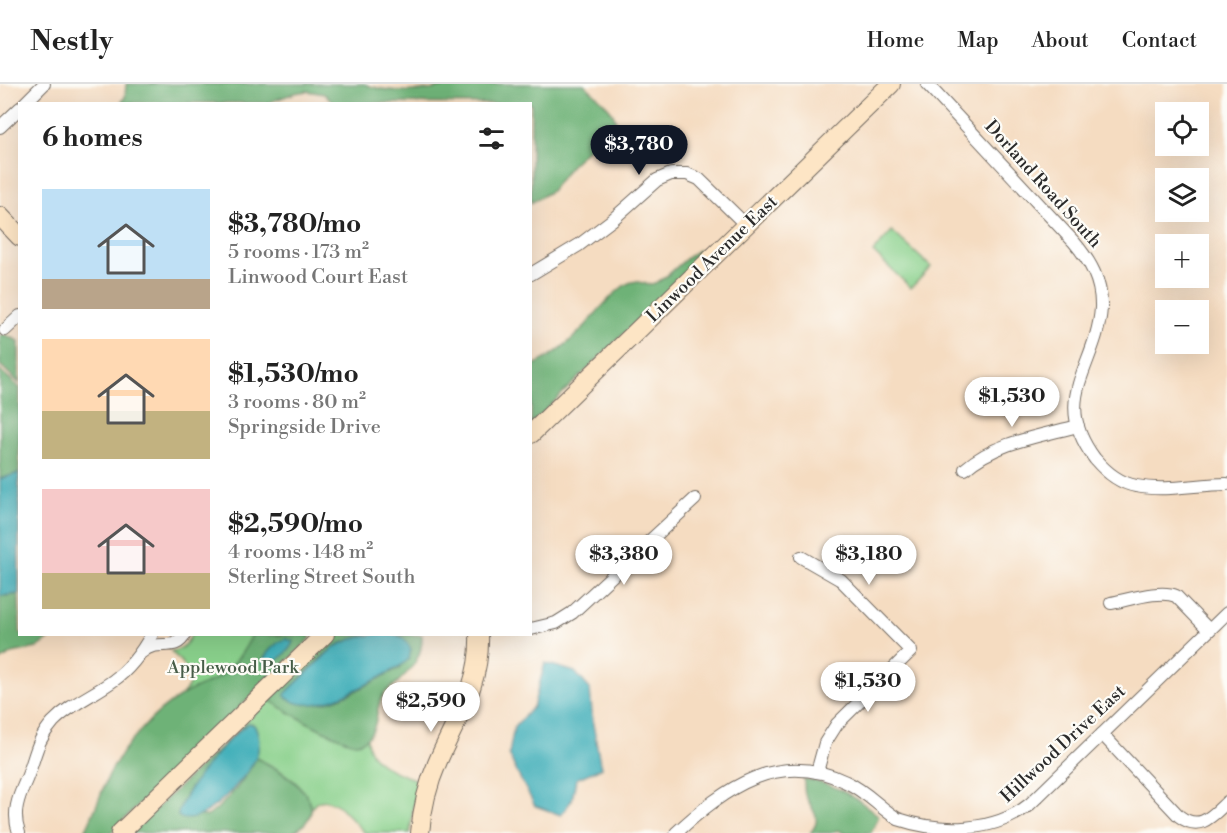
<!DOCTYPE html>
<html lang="en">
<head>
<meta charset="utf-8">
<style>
	:root { --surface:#fff; --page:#f6f6f6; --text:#222; --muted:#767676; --line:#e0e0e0; --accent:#111827 }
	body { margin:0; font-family:"Libre Bodoni",serif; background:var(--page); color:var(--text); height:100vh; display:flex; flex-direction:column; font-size:22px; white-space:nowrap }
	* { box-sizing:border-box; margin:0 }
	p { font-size:20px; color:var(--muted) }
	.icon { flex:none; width:33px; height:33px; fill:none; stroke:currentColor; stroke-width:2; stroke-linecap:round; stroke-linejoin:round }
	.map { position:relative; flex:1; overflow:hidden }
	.side { position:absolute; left:18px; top:18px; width:514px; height:534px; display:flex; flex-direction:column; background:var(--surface); border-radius:0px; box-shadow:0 6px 24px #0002 }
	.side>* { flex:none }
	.buttons { position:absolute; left:1155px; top:18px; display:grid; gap:12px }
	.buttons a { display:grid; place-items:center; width:54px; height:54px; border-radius:0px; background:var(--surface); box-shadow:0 6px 24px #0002; font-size:30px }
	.price { position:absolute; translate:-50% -51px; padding:0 14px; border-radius:21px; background:#fff; color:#222; font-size:20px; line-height:39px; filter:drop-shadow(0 2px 3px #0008) }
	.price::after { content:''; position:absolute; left:50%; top:36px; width:18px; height:14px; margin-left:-9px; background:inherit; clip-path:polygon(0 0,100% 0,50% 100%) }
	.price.selected { background:var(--accent); color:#fff }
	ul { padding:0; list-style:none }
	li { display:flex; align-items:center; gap:18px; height:150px; padding:0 24px }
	li span { display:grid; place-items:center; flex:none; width:168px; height:120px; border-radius:0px; color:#555 }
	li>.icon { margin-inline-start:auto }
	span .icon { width:72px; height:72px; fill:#fffc; stroke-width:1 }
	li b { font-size:26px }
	h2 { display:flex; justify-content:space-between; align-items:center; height:72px; padding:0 24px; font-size:26px }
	header { display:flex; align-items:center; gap:36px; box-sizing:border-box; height:84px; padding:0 30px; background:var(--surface); border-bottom:2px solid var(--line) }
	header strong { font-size:28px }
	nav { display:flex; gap:33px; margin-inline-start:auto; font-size:21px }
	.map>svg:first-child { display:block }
</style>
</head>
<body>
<header>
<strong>Nestly</strong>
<nav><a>Home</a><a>Map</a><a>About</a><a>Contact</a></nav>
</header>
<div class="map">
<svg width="1227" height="749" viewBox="0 0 1227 749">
	<rect width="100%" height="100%" fill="#fdfcf7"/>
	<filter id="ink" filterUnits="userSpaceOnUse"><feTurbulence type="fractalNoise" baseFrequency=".0167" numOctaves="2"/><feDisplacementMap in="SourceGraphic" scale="12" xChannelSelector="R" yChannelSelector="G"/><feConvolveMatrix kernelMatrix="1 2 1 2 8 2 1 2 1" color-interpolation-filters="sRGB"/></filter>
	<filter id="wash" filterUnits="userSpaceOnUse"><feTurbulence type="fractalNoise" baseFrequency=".008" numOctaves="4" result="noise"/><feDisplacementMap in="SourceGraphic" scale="24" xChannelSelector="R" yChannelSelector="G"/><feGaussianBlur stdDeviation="1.35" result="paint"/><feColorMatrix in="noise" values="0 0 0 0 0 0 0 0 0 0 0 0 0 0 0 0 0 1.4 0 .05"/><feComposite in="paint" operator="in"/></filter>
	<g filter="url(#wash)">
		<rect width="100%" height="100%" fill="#f5dcc1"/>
		<g fill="#89d08b" stroke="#5a7e5b" stroke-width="1.5">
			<polygon points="892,147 931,183 911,204 873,168"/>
			<path d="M191,550L281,551L297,567L194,605L182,611L189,602C192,587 181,578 171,567C181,566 188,560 191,550Z"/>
			<path d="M269,616L362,657L367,654C367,680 399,690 420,697L413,724L410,749H365L339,722C329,715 316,713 311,726C309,701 277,684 256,674C259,663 261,648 252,639L246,641L215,673L213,670Z"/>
		</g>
		<g fill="#6eb277" stroke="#4c6e51" stroke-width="1.5">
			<path d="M126,0H364C386,9 429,10 451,0H584C594,10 613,23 616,38L570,82L551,107L531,119V20L335,19L324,10L307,7L295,9L267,19H121L125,13Z"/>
			<path d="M699,166L708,168L531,340V282C551,274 571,257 586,241C597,228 607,215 621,204C638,190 641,204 655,199C670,194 683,173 699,166Z"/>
			<polygon points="3,250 19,257 19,299 0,281 0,252"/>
			<polygon points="0,286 20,304 19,389 0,395"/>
			<polygon points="19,510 20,550 55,551 37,564 12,569 0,577 0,511 7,512"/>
			<path d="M252,551H309L311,554L110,749H84C92,734 98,718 104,702C112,682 126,661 142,645C153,632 166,621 181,612C191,605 203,602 214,596C230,587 244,568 252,551Z"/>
			<path d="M336,551H377C364,553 351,554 340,560C321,570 303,592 287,608C293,612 300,619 307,620C337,622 375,596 401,583L403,554L397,551H422C423,571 413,584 398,598C394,602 388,606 384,610C375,622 379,638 371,649C368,654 362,659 356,659C350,659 343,655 338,653C314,643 291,630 269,616Z"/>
			<path d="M213,670L215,673C203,688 180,712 178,732H208C227,717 245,696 256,674C283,687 341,722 292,749H131Z"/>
			<path d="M804,695C836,700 855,712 879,732L871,749H844L838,746L831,749H810C824,734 811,725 805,711C804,706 804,701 804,695Z"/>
		</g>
		<g fill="#3cadb8" stroke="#346c72" stroke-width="1.5">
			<polygon points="19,389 19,510 1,512 0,511 0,395"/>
			<polygon points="894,456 911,460 909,468 892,464"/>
			<path d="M377,550C393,550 402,548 411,565L409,575C401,583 391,587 381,593C359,604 308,635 285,612V610L289,606L334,563L352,555Z"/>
			<path d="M286,555L293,557C291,567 277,577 268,582L265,581L263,576C268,567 276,558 286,555Z"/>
			<polygon points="545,579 575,588 590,605 593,640 601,684 576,695 572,716 561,731 535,722 516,687 509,670 514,643 533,623"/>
			<path d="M249,639L254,641C260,649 260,664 256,673C250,691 198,749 178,732C180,709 229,652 249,639Z"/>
		</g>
	</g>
	<g filter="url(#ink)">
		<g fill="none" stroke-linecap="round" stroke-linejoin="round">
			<defs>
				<g id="street">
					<path d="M927,0L1074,158C1090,177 1102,197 1101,224C1097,283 1049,314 1095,375C1106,388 1119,399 1136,402C1166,408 1197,400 1227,400"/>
					<polyline points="24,20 44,0"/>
					<polyline points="0,43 20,24"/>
					<polyline points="531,190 579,161 612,136 657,96 671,90 687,90 699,95 747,142"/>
					<polyline points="5,246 20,232"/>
					<path d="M965,385C996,358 1040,352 1078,342"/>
					<polyline points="801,473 841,496 911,567 837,640 825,659 817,688"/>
					<path d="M1111,519C1128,516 1160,505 1176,512L1209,546"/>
					<polyline points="531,545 556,539 572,529 695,415"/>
					<path d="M142,568C158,553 175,570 185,550"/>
					<path d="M1102,650L1179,732C1200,748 1212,732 1227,718"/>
					<path d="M19,749C12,729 18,714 26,696C36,673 35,658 53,638C70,620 94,611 114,596C131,584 142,568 152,550"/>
					<path d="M676,749C725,704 778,665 846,698C866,707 880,724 898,735C940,749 995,749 1030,720L1227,529"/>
				</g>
				<g id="secondary">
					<polyline points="0,132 20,153"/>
					<polyline points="531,350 891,0"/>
					<polyline points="120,749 325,550"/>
					<path d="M420,749C422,724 428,700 438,677C457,633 481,601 479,550"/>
				</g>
			</defs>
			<use href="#street" stroke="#726960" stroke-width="14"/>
			<use href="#secondary" stroke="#726960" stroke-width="20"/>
			<use href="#street" stroke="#fff" stroke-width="12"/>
			<use href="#secondary" stroke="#fde5c5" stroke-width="18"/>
		</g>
	</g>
	<g text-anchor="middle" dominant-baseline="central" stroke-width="4.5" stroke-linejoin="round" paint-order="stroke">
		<g font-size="18" fill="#2b2b2b" stroke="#fdfcf7">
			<text transform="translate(1043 100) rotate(48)">Dorland Road South</text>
			<text transform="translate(712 175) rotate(-44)">Linwood Avenue East</text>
			<text transform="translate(1063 660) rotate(-43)">Hillwood Drive East</text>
		</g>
		<g font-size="18" fill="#475d48" stroke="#fdfcf7">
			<text x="233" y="583">Applewood Park</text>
		</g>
	</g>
</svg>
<div class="buttons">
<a><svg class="icon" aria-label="locate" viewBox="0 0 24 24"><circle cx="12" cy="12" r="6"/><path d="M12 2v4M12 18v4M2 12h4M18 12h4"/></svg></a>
<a><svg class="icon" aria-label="layers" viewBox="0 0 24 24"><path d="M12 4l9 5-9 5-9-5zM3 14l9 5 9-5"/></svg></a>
<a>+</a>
<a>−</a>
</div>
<b class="price selected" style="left:639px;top:92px">$3,780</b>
<b class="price" style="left:1012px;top:344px">$1,530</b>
<b class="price" style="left:624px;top:502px">$3,380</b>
<b class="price" style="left:869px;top:502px">$3,180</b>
<b class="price" style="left:868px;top:629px">$1,530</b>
<b class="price" style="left:431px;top:649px">$2,590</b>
<section class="side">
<h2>6 homes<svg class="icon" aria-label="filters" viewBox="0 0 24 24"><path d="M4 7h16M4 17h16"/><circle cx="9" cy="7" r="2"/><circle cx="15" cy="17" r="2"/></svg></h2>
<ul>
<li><span style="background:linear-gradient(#bfe0f5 75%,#b9a48a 0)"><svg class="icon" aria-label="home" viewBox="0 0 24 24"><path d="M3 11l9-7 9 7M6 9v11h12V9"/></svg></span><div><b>$3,780/mo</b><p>5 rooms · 173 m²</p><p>Linwood Court East</p></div></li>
<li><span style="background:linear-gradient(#ffd9b3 60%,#c2b280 0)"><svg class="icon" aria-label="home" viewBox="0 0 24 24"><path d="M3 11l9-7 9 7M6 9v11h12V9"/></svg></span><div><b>$1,530/mo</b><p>3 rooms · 80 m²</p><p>Springside Drive</p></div></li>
<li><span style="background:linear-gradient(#f6c9c9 70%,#c2b280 0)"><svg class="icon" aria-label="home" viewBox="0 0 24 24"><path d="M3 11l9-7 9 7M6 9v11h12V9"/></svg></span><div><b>$2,590/mo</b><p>4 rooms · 148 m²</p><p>Sterling Street South</p></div></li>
</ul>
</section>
</div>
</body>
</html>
